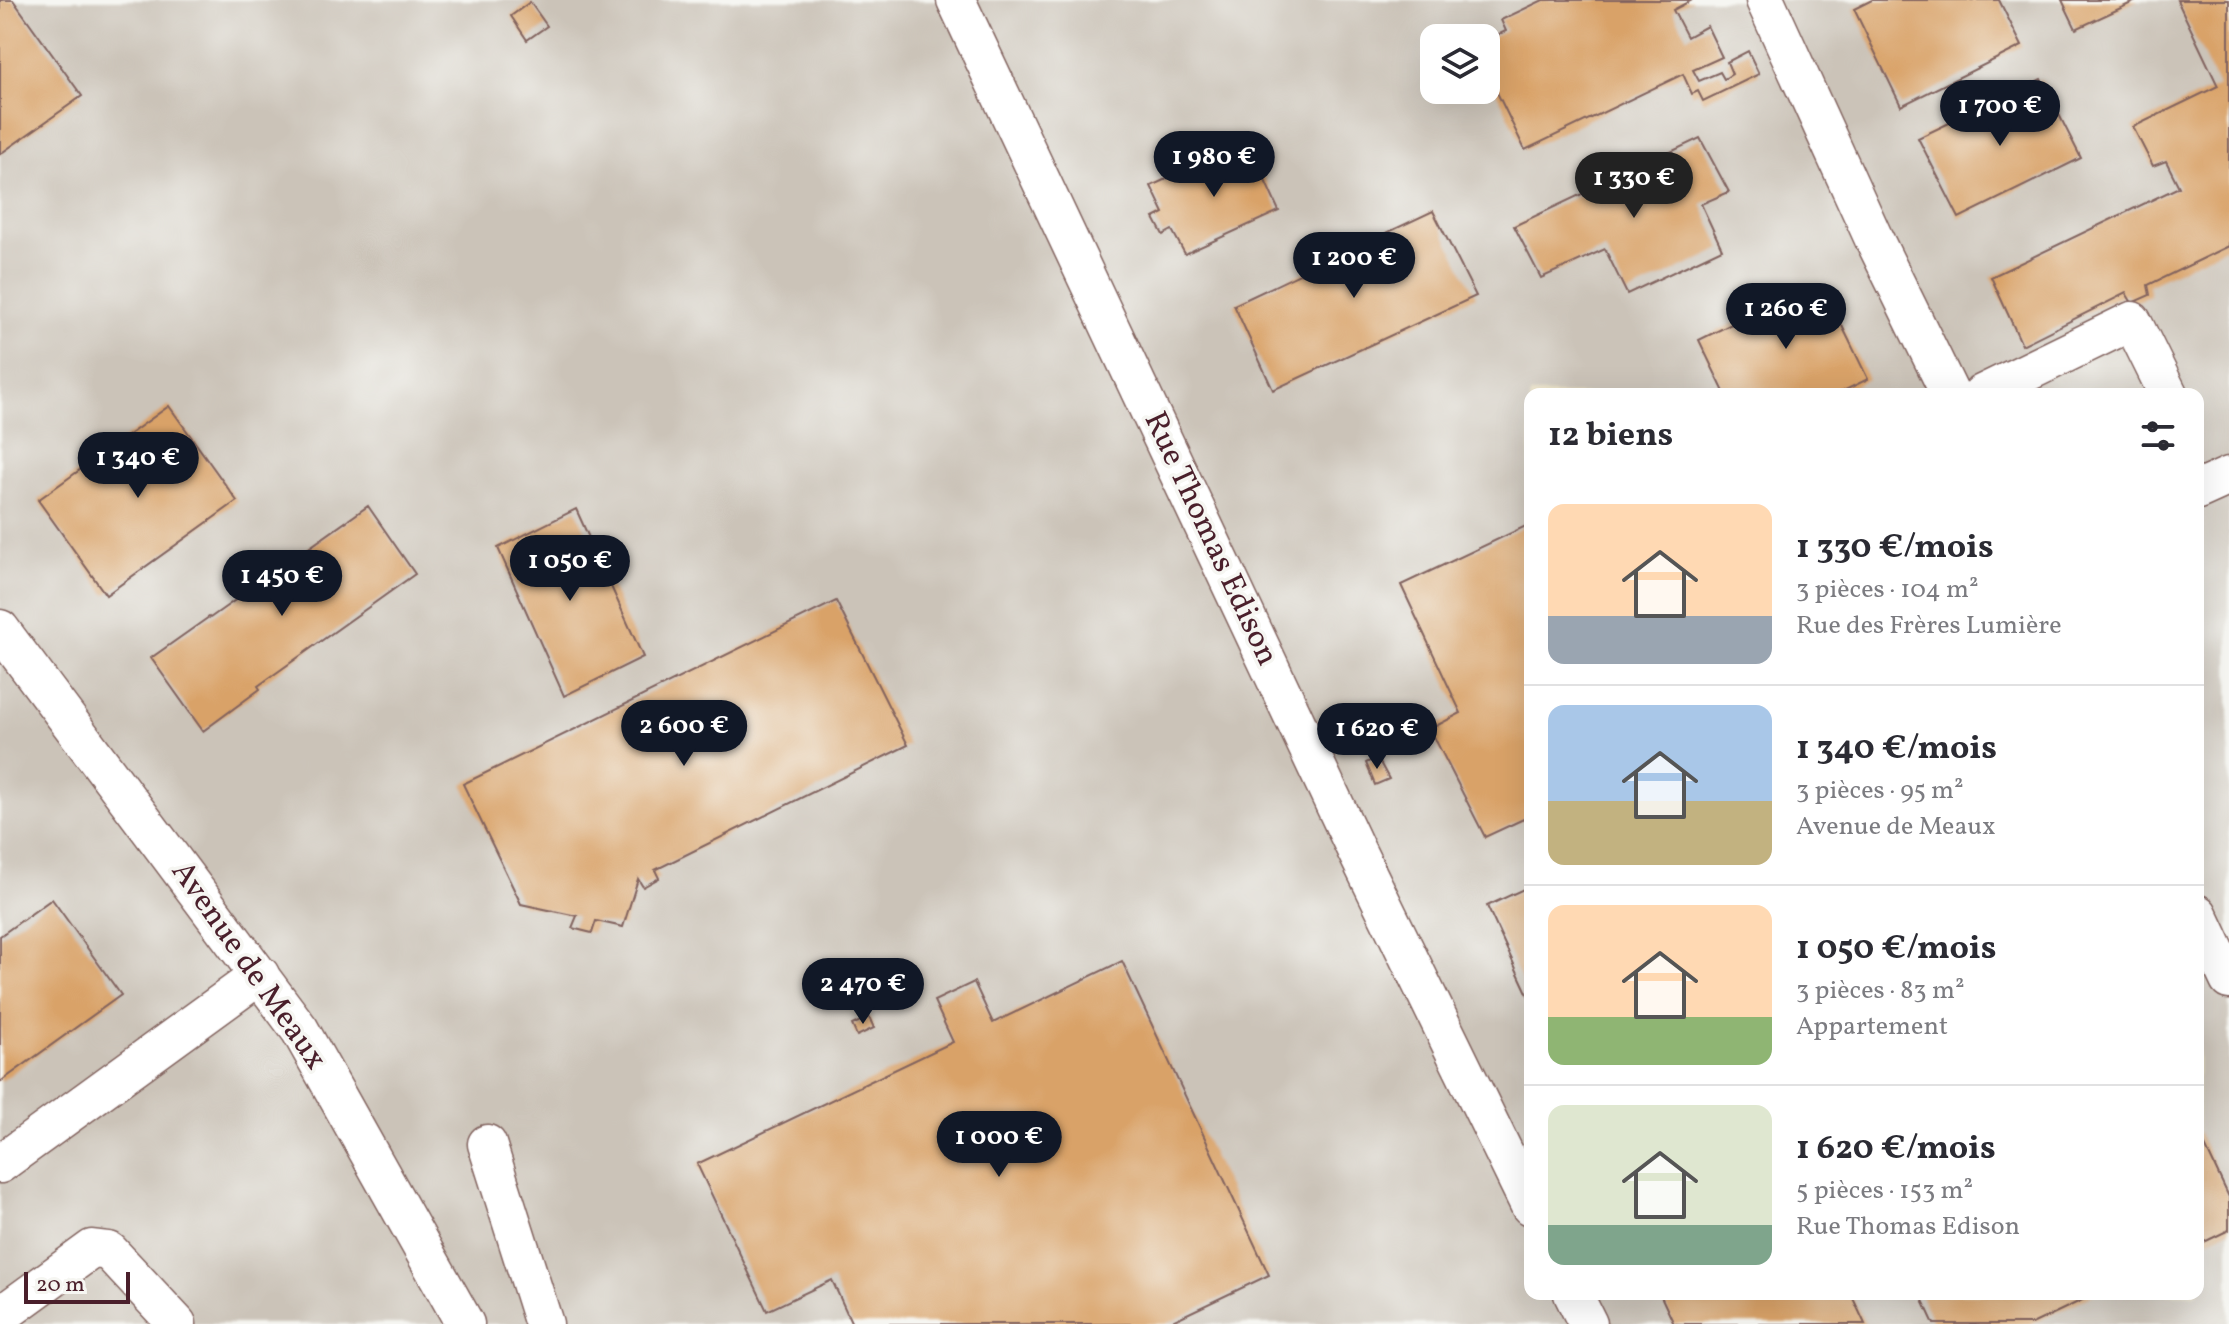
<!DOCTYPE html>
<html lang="fr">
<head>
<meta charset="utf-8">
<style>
	:root { --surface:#fff; --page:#f2f2f3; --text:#2b2b33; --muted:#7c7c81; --line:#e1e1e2; --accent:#111827 }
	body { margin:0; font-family:Vollkorn,serif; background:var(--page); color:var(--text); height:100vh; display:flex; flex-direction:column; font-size:30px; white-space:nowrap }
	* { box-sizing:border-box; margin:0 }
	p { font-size:26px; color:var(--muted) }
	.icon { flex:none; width:44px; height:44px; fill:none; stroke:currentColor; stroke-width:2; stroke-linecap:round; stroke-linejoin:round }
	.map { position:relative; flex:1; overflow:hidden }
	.side { position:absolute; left:1524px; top:388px; width:680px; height:912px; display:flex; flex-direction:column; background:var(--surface); border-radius:16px; box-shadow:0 8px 32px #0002 }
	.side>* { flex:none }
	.fabs { position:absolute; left:1420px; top:24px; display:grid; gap:16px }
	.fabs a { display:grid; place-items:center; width:80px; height:80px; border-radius:16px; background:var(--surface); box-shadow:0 8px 32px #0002; font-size:40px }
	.scale { position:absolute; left:24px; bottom:20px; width:106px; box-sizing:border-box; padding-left:8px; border:4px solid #4a1f2b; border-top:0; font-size:22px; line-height:28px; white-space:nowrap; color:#4a1f2b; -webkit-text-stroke:6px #f6f6f2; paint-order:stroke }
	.price { position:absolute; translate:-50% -68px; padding:0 18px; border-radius:28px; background:var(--accent); color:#fff; font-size:26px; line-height:52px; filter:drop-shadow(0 2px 4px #0008) }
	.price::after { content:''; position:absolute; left:50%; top:48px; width:24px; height:18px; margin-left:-12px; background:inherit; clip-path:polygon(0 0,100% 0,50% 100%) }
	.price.active { background:#222; color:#fff }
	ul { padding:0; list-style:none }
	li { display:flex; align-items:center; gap:24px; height:200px; padding:0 24px }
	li+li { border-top:2px solid var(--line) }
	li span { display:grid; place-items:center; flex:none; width:224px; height:160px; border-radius:16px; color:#555 }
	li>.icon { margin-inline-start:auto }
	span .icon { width:96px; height:96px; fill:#fffc; stroke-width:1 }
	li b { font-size:34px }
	h2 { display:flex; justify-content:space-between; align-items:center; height:96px; padding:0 24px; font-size:34px }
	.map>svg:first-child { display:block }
</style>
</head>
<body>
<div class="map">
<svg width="2229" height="1324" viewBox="0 0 2229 1324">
	<rect width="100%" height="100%" fill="#f6f6f2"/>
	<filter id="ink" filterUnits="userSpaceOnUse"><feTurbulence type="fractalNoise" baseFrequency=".0125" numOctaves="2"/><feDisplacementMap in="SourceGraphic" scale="16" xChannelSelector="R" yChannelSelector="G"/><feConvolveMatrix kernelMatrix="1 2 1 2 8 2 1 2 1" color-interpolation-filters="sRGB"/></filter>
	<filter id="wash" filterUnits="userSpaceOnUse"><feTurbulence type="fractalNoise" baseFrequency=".006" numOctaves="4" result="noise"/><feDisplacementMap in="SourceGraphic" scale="32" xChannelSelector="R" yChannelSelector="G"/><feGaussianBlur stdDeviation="1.8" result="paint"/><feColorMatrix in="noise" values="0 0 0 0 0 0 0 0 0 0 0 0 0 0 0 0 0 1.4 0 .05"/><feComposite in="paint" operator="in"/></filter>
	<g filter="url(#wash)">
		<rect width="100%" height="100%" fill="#ebe0be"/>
		<path fill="#cbc3b8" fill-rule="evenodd" d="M0,0H2229V1324H0ZM1434,38H1486V90H1434ZM1530,394H2198V1294H1530Z"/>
		<g id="blocks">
			<g fill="#d9a268">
				<polygon points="0,0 13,0 82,96 0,154"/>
				<polygon points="1543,0 1692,0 1673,10 1687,37 1707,26 1722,57 1693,70 1699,81 1720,72 1724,79 1732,74 1727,62 1748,51 1759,74 1703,101 1698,91 1692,94 1683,74 1525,150 1486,70 1486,40 1506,31 1501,20"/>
				<polygon points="1872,0 1999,0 2022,46 1901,106 1854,9"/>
				<polygon points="2062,0 2138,0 2076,29"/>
				<polygon points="2177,0 2229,0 2229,246 2148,285 2150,295 2132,303 2126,293 2022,345 1991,277 2179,187 2166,161 2153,166 2133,127 2218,86"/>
				<polygon points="530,2 547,26 527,40 511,16"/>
				<polygon points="2041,79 2081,158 1959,218 1918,138"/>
				<polygon points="1700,138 1729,192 1701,204 1722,249 1627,294 1605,249 1541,278 1514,226"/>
				<polygon points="1247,141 1279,211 1185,254 1172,230 1163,235 1154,218 1164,213 1151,186"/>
				<polygon points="1433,211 1476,296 1273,390 1234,305"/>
				<polygon points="1825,291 1868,379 1837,394 1725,394 1699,340 1793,294 1797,303"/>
				<polygon points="169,406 237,501 106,595 38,500"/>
				<polygon points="368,506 415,574 258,686 260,689 203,731 151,658 209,617 210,618"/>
				<polygon points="576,509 643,657 564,696 498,548"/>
				<polygon points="1530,524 1530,816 1485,837 1430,729 1461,713 1401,585"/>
				<polygon points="836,601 908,745 655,870 659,878 643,887 638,879 623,927 596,921 592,933 572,928 577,916 521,904 463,784"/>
				<polygon points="1377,757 1389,779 1375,785 1366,763"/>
				<polygon points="1530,886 1530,999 1487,906"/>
				<polygon points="52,899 121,995 0,1082 0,936"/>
				<polygon points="1122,961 1269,1275 1166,1324 852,1324 832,1280 767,1311 697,1164 953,1042 934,1001 974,982 993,1023"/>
				<polygon points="869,1017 874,1028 857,1036 852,1025"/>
				<polygon points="2198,1131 2229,1197 2229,1230 2198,1245"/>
				<polygon points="1660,1294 1851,1294 1865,1324 1674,1324"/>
				<polygon points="1920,1294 2095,1294 2032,1324 1934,1324"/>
			</g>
		</g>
	</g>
	<g filter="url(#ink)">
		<use href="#blocks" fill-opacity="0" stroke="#82635e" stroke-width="2"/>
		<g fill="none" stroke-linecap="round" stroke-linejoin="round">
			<defs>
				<g id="minor">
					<polyline points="956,0 1356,850 1530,1206"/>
					<polyline points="1765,0 1873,237 1950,394"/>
					<polyline points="1982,394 2132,321 2168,394"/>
					<polyline points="2198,490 2229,476"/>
					<polyline points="0,629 300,1030 465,1324"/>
					<polyline points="2198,914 2229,980"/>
					<polyline points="487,1144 544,1324"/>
					<polyline points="0,1164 260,975"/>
					<polyline points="1573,1294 1588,1324"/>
					<polyline points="0,1316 92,1249 109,1251 177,1324"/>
				</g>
			</defs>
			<use href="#minor" stroke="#82635e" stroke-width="41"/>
			<use href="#minor" stroke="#fff" stroke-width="38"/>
		</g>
	</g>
	<g text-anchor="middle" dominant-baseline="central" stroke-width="7" stroke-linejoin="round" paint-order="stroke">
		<g font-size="32" fill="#4a1f2b" stroke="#f6f6f2">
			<text transform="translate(1210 539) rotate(65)">Rue Thomas Edison</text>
			<text transform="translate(248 966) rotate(55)">Avenue de Meaux</text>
		</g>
	</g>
</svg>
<div class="fabs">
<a><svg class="icon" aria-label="layers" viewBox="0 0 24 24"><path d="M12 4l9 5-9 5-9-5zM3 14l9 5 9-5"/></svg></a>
</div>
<div class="scale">20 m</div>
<b class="price" style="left:2000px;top:148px">1 700 €</b>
<b class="price" style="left:1214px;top:199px">1 980 €</b>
<b class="price active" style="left:1634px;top:220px">1 330 €</b>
<b class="price" style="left:1354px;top:300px">1 200 €</b>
<b class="price" style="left:1786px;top:351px">1 260 €</b>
<b class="price" style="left:138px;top:500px">1 340 €</b>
<b class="price" style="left:570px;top:603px">1 050 €</b>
<b class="price" style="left:282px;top:618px">1 450 €</b>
<b class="price" style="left:684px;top:768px">2 600 €</b>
<b class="price" style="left:1377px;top:771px">1 620 €</b>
<b class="price" style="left:863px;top:1026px">2 470 €</b>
<b class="price" style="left:999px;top:1179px">1 000 €</b>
<section class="side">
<h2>12 biens<svg class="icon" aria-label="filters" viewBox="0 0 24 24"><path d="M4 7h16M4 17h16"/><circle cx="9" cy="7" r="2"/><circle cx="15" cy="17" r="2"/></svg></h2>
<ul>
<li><span style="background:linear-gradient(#ffd9b3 70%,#9aa5b1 0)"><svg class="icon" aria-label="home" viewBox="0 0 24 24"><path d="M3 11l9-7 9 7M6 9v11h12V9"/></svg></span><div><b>1 330 €/mois</b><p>3 pièces · 104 m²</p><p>Rue des Frères Lumière</p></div></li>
<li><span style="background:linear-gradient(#a9c7e8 60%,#c2b280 0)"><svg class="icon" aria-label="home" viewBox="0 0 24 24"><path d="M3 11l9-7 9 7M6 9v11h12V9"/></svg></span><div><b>1 340 €/mois</b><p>3 pièces · 95 m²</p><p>Avenue de Meaux</p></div></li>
<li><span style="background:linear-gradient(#ffd9b3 70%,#8fb573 0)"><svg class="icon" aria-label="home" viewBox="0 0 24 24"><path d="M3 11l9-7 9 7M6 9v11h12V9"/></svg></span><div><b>1 050 €/mois</b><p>3 pièces · 83 m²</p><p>Appartement</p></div></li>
<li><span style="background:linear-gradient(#dfe7d0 75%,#7fa58c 0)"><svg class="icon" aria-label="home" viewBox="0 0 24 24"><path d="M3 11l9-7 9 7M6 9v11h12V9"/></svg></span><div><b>1 620 €/mois</b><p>5 pièces · 153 m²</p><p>Rue Thomas Edison</p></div></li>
</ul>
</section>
</div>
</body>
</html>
